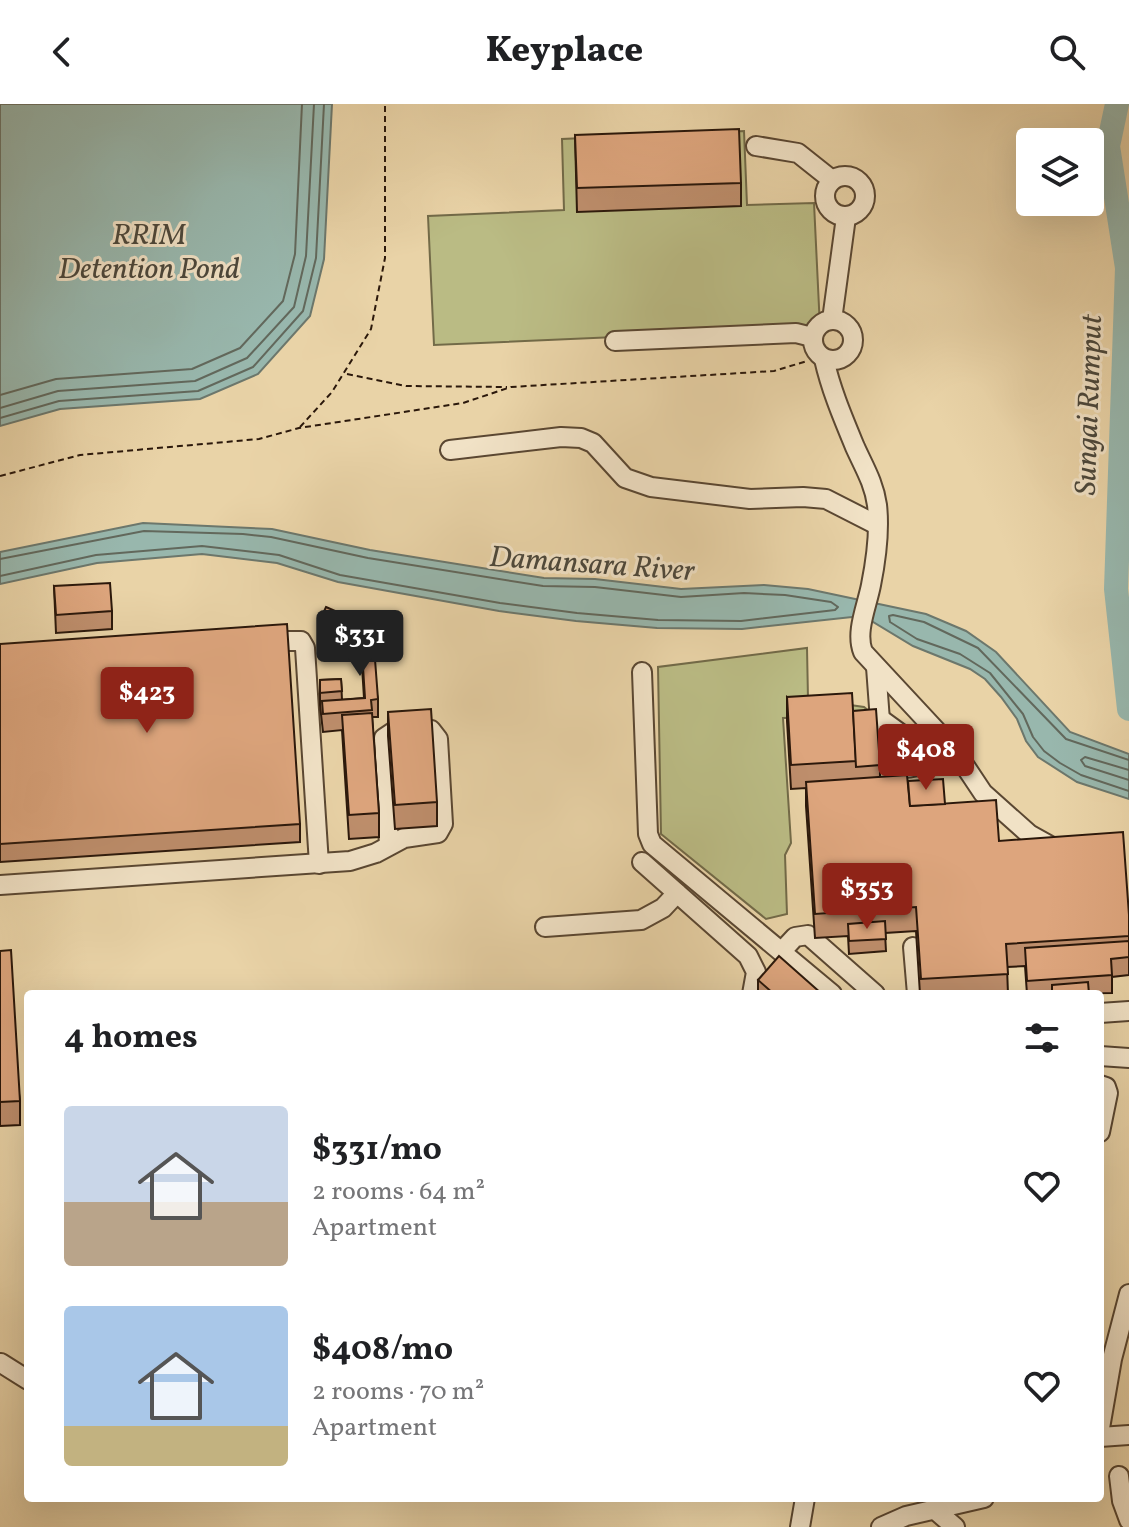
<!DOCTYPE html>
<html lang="en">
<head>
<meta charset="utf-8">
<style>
	:root { --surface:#fff; --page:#f2f2f2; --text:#202124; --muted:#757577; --accent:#8f2418 }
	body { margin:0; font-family:Vollkorn,serif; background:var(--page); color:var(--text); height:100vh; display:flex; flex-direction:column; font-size:30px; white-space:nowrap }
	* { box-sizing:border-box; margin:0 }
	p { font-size:26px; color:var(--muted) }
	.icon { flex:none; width:44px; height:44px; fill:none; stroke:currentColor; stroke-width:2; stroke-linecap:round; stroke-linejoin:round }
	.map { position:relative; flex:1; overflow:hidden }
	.panel { position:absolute; left:24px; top:886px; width:1080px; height:512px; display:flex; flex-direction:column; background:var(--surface); border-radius:8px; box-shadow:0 8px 32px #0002 }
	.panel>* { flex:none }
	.controls { position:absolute; left:1016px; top:24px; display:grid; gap:16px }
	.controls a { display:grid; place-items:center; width:88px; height:88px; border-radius:8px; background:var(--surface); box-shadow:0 8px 32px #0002; font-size:40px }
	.price { position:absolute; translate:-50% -68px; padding:0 18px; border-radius:8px; background:var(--accent); color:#fff; font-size:26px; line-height:52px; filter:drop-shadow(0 2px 4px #0008) }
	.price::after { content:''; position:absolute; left:50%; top:48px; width:24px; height:18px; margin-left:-12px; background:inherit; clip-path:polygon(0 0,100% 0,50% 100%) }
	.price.active { background:#222; color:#fff }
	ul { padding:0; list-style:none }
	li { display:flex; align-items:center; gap:24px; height:200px; padding:0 40px }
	li span { display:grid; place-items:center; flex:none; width:224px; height:160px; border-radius:8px; color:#555 }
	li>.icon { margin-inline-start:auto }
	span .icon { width:96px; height:96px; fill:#fffc; stroke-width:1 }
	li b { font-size:34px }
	h2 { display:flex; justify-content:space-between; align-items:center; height:96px; padding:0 40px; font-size:34px }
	header { display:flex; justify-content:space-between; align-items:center; height:104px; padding:0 40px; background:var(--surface); font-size:36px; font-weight:800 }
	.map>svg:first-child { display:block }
</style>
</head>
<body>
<header><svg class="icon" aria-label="back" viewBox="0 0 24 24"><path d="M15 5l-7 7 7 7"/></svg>Keyplace<svg class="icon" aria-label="search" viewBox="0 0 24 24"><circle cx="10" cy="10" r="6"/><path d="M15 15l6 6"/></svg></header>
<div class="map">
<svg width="1129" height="1423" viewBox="0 0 1129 1423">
	<rect width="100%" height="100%" fill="#e9d3a7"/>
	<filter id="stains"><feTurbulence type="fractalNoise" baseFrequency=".0025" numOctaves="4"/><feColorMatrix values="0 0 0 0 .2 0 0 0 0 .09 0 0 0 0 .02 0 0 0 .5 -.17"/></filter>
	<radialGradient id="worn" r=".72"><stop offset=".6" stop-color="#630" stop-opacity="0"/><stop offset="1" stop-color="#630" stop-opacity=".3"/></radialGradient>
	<g fill="#babb84" stroke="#726a48" stroke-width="2">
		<polygon points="744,27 747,101 814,99 820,224 434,241 428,112 564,106 562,35"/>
		<polygon points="807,544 808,595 864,603 869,607 864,612 783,614 791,739 785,751 787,810 766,815 661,730 658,563"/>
	</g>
	<g fill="#98b7ad" stroke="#6c776c" stroke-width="2">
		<polygon points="0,0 332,0 324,155 310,212 258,270 200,295 60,305 0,322"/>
		<polygon points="143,419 272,425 370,446 544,474 595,475 681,485 764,481 808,485 926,510 966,527 996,548 1070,628 1129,650 1129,695 1077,678 1038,653 1026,637 1017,615 1001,593 985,575 970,565 913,542 873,518 852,513 742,525 657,524 576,517 499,507 338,478 277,459 202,450 97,459 0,480 0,448"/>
	</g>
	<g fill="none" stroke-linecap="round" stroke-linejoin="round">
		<g stroke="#62685c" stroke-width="2">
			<polyline points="0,291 56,275 192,265 240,244 283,197 295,150 302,0"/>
			<polyline points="0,304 58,287 195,277 247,254 294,203 306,152 314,0"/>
			<polyline points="0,314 59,297 198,287 253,263 303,207 316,154 324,0"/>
			<polyline points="0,455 144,427 243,430 271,433 368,454 543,482 595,483 681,493 744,489 785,491 831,498 838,503 835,506 741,517 658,516 577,509 500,499 340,471 279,451 202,442 96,451 0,472"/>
			<polyline points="1129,656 1066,635 978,544 924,518 893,511 889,512 890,518 917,535 960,550 990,569 1023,610 1033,633 1044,647 1060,659 1081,671 1129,687"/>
			<polyline points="1129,666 1085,653 1081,656 1085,662 1129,676"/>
		</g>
		<polyline stroke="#98b7ad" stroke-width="24" points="1117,0 1108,42 1127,164 1116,485 1129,605"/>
		<defs>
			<g id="minor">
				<polyline points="756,42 798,49 832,76"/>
				<circle cx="845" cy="92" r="20"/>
				<circle cx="833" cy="236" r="20"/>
				<polyline points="832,216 846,113"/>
				<polyline points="615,237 796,229 812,233"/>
				<path d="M824,255C831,286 843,314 855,343C864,363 874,379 877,401C880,427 876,456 871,481C867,502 855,528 863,548L955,647L983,689L1029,730L1056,745"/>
				<polyline points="450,346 561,333 581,334 593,339 625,374 651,383 750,395 803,393 826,395 877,421"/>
				<polyline points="266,537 301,537 305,544 319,760"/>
				<path d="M876,563L883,657C898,674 939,656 955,647"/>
				<polyline points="642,568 648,730 652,740 832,890"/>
				<polyline points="879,614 938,657"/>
				<polyline points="642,758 748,852 756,868 752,890"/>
				<polyline points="0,781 350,757 376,749 404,734 438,729 443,720 438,635 431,626 393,628 384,634 389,742"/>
				<polyline points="545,823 641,816 663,804 677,789"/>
				<polyline points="913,843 917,890"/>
				<polyline points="782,847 795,833 808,831 875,890"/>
				<polyline points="1100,909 1129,907"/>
				<polyline points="1100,952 1129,954"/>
				<polyline points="1100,981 1106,983 1108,989 1100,1028"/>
				<polyline points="1,1259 28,1276"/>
				<polyline points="1100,1324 1112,1255 1129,1190"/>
				<polyline points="1100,1333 1129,1331"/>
				<polyline points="1119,1372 1122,1397 1129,1416"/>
				<polyline points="934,1405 955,1423"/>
				<polyline points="800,1423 805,1394"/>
				<polyline points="881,1423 906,1412 984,1394"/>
			</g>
		</defs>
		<use href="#minor" stroke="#5a4732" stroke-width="22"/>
		<g stroke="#2b180b" stroke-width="2" stroke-dasharray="6 4" stroke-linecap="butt">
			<polyline points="347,270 406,282 507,283"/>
			<polyline points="300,323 332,288 371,225 385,154 385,0"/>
			<polyline points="0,372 80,351 259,335 299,324 463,299 511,283 774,267 807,257"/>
		</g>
		<use href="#minor" stroke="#f1e2c6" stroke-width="18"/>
	</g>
	<g fill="#be8e6c" stroke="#2b180b" stroke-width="2">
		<polygon points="575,31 741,79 741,102 577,108"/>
		<polygon points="54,482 112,507 112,525 56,529"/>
		<polygon points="321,514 360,518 378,595 378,613 372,613 379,709 379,733 349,735 342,626 323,628 320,601 320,576 341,575 342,596 364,594 360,530 355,540 321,526"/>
		<polygon points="0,540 300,720 300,738 0,758"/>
		<polygon points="787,593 880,661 880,673 908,677 945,700 999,737 1129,811 1129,871 1112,873 1112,889 1027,890 1025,862 1007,863 1008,890 920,890 916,827 885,829 886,847 849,850 848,832 815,834 806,702 806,684 791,685 787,617"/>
		<polygon points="388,608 437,698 437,722 395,725 388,632"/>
		<polygon points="0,847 20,997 20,1021 0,1022"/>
		<polygon points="758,876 822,890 758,890"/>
	</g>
	<polygon fill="#9b7458" stroke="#2b180b" stroke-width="2" points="360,518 360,530 355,540 355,528"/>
	<g fill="#dda57d" stroke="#2b180b" stroke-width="2">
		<polygon points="739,25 741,79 577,84 575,31"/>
		<polygon points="110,479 112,507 56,511 54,482"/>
		<polygon points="326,503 360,518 355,528 321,514"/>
		<polygon points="372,516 378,595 371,596 372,606 323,610 322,597 365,594 360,517"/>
		<polygon points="287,520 300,720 0,740 0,540"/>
		<polygon points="341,575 342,587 320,589 320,576"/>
		<polygon points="852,589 856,657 791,661 787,593"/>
		<polygon points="431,605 437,698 395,701 388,608"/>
		<polygon points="876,605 880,661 856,663 853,607"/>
		<polygon points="372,609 379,709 349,711 342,611"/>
		<polygon points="907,671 910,702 996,696 999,737 1123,728 1129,811 1129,832 1006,840 1008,870 921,875 916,803 815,810 806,678"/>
		<polygon points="943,675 945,700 910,702 908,677"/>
		<polygon points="885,817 886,835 849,837 848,820"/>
		<polygon points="1129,837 1129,853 1111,855 1112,871 1027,877 1025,844"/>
		<polygon points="11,846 20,997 0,998 0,847"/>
		<polygon points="779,852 822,890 774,890 758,876"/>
		<polygon points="1088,878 1089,890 1052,890 1052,881"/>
	</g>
	<g text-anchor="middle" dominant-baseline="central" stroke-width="6" stroke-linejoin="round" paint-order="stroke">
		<g font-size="30" font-style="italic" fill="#4c483c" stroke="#f1e2c6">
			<text x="149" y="132">RRIM<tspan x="149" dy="34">Detention Pond</tspan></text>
			<text transform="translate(1090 301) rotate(-88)">Sungai Rumput</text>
			<text transform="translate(592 461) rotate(4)">Damansara River</text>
		</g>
	</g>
	<rect width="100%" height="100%" filter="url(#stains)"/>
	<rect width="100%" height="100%" fill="url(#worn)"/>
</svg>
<div class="controls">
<a><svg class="icon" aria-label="layers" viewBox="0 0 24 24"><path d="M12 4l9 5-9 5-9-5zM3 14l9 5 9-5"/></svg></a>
</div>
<b class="price active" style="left:360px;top:574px">$331</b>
<b class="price" style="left:147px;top:631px">$423</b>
<b class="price" style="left:926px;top:688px">$408</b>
<b class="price" style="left:867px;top:827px">$353</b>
<section class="panel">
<h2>4 homes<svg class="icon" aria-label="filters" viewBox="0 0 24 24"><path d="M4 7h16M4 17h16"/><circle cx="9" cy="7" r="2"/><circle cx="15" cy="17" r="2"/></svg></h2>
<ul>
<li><span style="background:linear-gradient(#c9d6e8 60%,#b9a48a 0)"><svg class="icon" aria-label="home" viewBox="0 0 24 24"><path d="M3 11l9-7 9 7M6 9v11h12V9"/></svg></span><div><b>$331/mo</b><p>2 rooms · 64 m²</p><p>Apartment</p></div><svg class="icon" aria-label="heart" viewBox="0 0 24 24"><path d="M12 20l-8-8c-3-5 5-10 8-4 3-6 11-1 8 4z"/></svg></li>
<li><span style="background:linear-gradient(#a9c7e8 75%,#c2b280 0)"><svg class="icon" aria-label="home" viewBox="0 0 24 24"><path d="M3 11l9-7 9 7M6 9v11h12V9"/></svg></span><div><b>$408/mo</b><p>2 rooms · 70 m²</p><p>Apartment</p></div><svg class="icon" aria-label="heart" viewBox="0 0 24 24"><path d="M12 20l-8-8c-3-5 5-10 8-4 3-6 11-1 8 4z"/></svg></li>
</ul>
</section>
</div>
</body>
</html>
